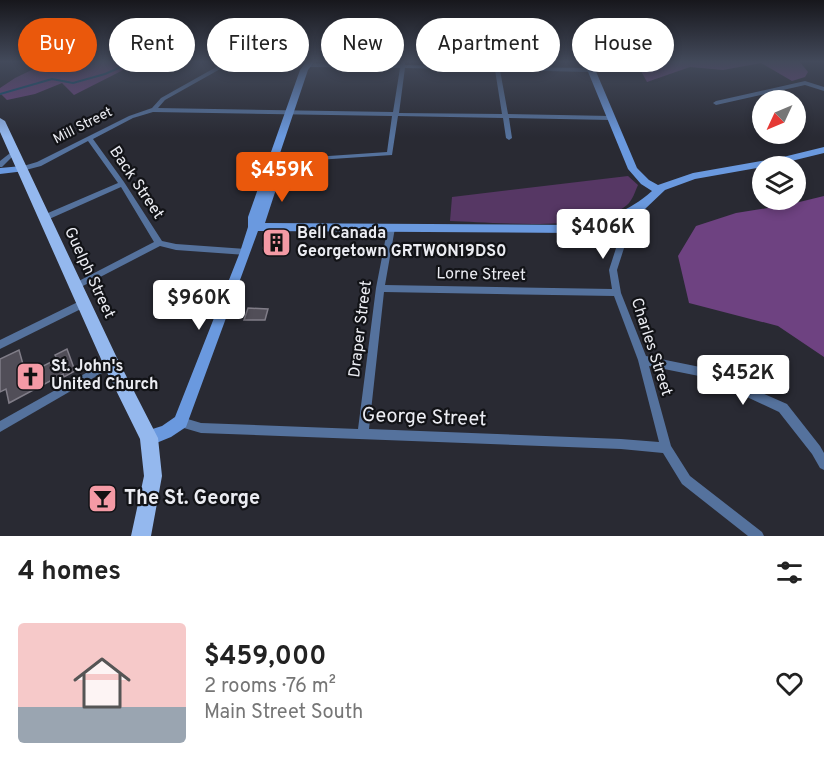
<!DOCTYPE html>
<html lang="en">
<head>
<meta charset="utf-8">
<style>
	:root { --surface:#fff; --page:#f6f6f6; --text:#222; --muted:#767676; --line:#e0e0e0; --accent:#ea580c }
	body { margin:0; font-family:Overpass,sans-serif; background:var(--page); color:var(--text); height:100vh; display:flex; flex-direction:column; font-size:22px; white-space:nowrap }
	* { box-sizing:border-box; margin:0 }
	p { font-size:20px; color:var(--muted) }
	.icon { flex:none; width:33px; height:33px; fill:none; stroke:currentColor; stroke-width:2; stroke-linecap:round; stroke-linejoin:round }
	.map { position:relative; height:536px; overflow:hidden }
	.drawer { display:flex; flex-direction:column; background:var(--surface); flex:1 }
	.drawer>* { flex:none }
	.hud { position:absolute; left:18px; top:18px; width:789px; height:54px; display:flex; gap:12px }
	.needle { width:39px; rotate:226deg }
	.fabs { position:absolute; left:752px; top:90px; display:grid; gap:12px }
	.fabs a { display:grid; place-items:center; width:54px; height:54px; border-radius:50%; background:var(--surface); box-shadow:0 3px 9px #0003; font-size:30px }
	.price { position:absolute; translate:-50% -51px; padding:0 14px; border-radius:6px; background:#fff; color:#222; font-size:20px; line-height:39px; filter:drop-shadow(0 2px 3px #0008) }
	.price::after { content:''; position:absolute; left:50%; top:36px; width:18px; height:14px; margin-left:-9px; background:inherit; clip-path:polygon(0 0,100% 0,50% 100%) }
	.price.active { background:var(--accent); color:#fff }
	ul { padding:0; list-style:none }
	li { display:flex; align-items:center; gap:18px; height:150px; padding:0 18px }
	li+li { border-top:2px solid var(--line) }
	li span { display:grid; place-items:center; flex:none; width:168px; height:120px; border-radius:6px; color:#555 }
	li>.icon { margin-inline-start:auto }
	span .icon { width:72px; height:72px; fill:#fffc; stroke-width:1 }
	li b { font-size:26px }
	h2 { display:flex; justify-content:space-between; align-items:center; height:72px; padding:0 18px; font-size:26px }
	.tag { padding:0 21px; border-radius:27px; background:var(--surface); box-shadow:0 3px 9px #0003; font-size:21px; line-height:54px }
	.tag.active { background:var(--accent); color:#fff }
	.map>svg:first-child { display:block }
</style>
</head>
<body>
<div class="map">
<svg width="824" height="536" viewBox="0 0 824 536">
	<rect width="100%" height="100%" fill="#292a33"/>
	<path fill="#563764" d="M628,176L638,185C635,191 633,200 627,205C594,233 494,222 450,221L452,197Z"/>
	<g fill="#6e4281">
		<polygon points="48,62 139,62 74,95 62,83 35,94 7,100 0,93 0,88 15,78"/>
		<polygon points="636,62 800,62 808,72 805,77 792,81 761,63 723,70 690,67 647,82"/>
		<polygon points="824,196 824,357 778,326 689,303 678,256 696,226 736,213 787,205"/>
	</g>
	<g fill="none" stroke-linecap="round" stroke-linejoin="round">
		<polyline stroke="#095075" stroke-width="2" points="0,94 52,79 73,83 105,74 132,62"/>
	</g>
	<g fill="#514e58" stroke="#807d88" stroke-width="1.5">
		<polygon points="268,235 288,237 284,250 263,248"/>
		<polygon points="248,308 268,309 265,320 244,320"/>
		<polygon points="67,349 75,371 64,377 63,374 9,403 6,389 0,392 0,359 19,350 26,375 57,359 55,355"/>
	</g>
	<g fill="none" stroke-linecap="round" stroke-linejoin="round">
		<g fill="#55729d" fill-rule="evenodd">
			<path d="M221,62H226L222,68L165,100L158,108L393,112L400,68L309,67L306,65L309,63L400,65L401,62H405V65L494,67L493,62H499V67L591,68L594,70L591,72L500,70L508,114L611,116L614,118L611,120L509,118L512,138L509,140L506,138L503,118L398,116L392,155L272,163L269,161L270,160L387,152L392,116L153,112L133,118L93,139L124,182L162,241L176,244L246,249L250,252L246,255L176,250L160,246L79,288H73L72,286L73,284L154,242L121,187L47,220H41L40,218L41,216L118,183L88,141L41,166L22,171L19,169L20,167L37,162L129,116L152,108L161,98L218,66ZM405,68L495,70L502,114L399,113Z"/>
			<polygon points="805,81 824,87 824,91 805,85 716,105 713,103 716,101"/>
			<polygon points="14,150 17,152 2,167 0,167 0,161"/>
			<path d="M613,218L617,221L625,245L617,270L621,293L646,356L705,368L787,404L820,446L824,453V470L820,468L812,454L779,412L704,377L649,366L671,446L690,476L762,532L764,536H748L682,484L663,453L621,449L201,433L177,426L176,422L177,418L181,417L201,423L358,429L376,288L388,226L391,225L395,228L385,285L612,289L609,270L617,245L609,221ZM384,292L614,296L638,360L659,442L621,439L369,429Z"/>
			<polygon points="84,299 87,300 88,303 87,306 0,349 0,340"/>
			<polygon points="111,359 114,360 116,363 114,366 0,432 0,421"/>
		</g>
		<g fill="#6a99df" fill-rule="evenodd">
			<path d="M306,62H314L308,70L273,174L279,175L280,177L265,223L575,225C607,218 627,213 652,191L641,184L628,169L584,62H592L637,168L649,180L658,185L693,173L779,158L824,147V153L779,164L695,179L665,190L645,209L617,224L575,233L258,231L186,427L171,437L149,446L143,444L141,438L143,432L162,426L175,417L240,252L248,227V217L300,70Z"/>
			<polygon points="22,166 27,169 25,171 0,174 0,168"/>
		</g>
		<polygon fill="#94b8ee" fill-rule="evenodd" points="0,118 5,121 117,358 158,438 162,476 151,536 131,536 144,476 140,439 105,368 0,132"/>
	</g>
	<linearGradient id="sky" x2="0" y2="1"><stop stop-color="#17171c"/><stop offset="0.45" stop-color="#434a5b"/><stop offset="1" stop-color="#434a5b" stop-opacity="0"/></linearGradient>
	<rect width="824" height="137" fill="url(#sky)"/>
	<defs>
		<symbol id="building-square" viewBox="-11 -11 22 22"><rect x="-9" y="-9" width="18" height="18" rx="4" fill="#f49aa5" stroke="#121317"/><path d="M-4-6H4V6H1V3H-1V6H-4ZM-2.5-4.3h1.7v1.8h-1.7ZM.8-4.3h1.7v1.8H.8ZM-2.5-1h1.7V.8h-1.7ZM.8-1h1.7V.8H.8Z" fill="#111"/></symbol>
		<symbol id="church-square" viewBox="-11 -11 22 22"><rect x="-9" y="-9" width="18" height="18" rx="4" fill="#f49aa5" stroke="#121317"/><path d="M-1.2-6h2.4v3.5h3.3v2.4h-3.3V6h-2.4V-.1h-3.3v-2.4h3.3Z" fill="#111"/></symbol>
		<symbol id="bar-square" viewBox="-11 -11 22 22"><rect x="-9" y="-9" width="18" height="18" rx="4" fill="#f49aa5" stroke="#121317"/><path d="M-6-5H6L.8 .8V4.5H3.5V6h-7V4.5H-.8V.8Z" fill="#111"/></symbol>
	</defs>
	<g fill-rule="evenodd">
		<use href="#building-square" x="260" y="226" width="33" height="33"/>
		<use href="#church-square" x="14" y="360" width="33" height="33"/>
		<use href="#bar-square" x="86" y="482" width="33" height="33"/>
	</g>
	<g text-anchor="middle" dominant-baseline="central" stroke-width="4.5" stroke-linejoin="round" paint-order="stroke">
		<g font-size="14" fill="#ebecf2" stroke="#121317">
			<text transform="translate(83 126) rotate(-27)">Mill Street</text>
		</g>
		<g font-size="16" fill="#ebecf2" stroke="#121317">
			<text transform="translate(136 183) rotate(56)">Back Street</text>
			<text transform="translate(89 273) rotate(65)">Guelph Street</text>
			<text transform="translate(481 275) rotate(1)">Lorne Street</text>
			<text transform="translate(361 329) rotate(-83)">Draper Street</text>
			<text transform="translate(651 347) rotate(72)">Charles Street</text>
		</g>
		<g font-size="16" font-weight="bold" fill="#ebecf2" stroke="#121317" text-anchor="start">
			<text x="297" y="234">Bell Canada<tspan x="297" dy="18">Georgetown GRTWON19DS0</tspan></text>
			<text x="51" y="367">St. John's<tspan x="51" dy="18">United Church</tspan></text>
		</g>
		<g font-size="20" fill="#ebecf2" stroke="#121317">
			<text transform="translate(424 418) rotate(2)">George Street</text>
		</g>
		<g font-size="20" font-weight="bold" fill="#ebecf2" stroke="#121317" text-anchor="start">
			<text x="124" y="499">The St. George</text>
		</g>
	</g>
</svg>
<div class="fabs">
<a><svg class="needle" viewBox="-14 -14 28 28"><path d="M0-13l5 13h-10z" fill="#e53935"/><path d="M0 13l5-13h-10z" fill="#767676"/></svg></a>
<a><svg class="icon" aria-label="layers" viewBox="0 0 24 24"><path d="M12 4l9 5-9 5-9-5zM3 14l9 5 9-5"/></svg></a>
</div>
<b class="price active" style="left:282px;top:203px">$459K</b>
<b class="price" style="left:603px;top:260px">$406K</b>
<b class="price" style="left:199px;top:331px">$960K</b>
<b class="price" style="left:743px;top:406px">$452K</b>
<div class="hud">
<a class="tag active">Buy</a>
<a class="tag">Rent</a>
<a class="tag">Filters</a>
<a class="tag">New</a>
<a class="tag">Apartment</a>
<a class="tag">House</a>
</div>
</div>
<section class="drawer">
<h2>4 homes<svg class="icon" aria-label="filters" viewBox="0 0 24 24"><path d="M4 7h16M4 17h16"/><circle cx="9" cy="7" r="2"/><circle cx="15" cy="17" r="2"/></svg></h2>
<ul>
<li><span style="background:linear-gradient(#f6c9c9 70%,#9aa5b1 0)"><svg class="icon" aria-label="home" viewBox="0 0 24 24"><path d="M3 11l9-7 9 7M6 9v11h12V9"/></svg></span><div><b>$459,000</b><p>2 rooms · 76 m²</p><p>Main Street South</p></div><svg class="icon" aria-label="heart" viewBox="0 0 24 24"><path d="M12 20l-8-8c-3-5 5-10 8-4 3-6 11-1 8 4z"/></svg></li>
</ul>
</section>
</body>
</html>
